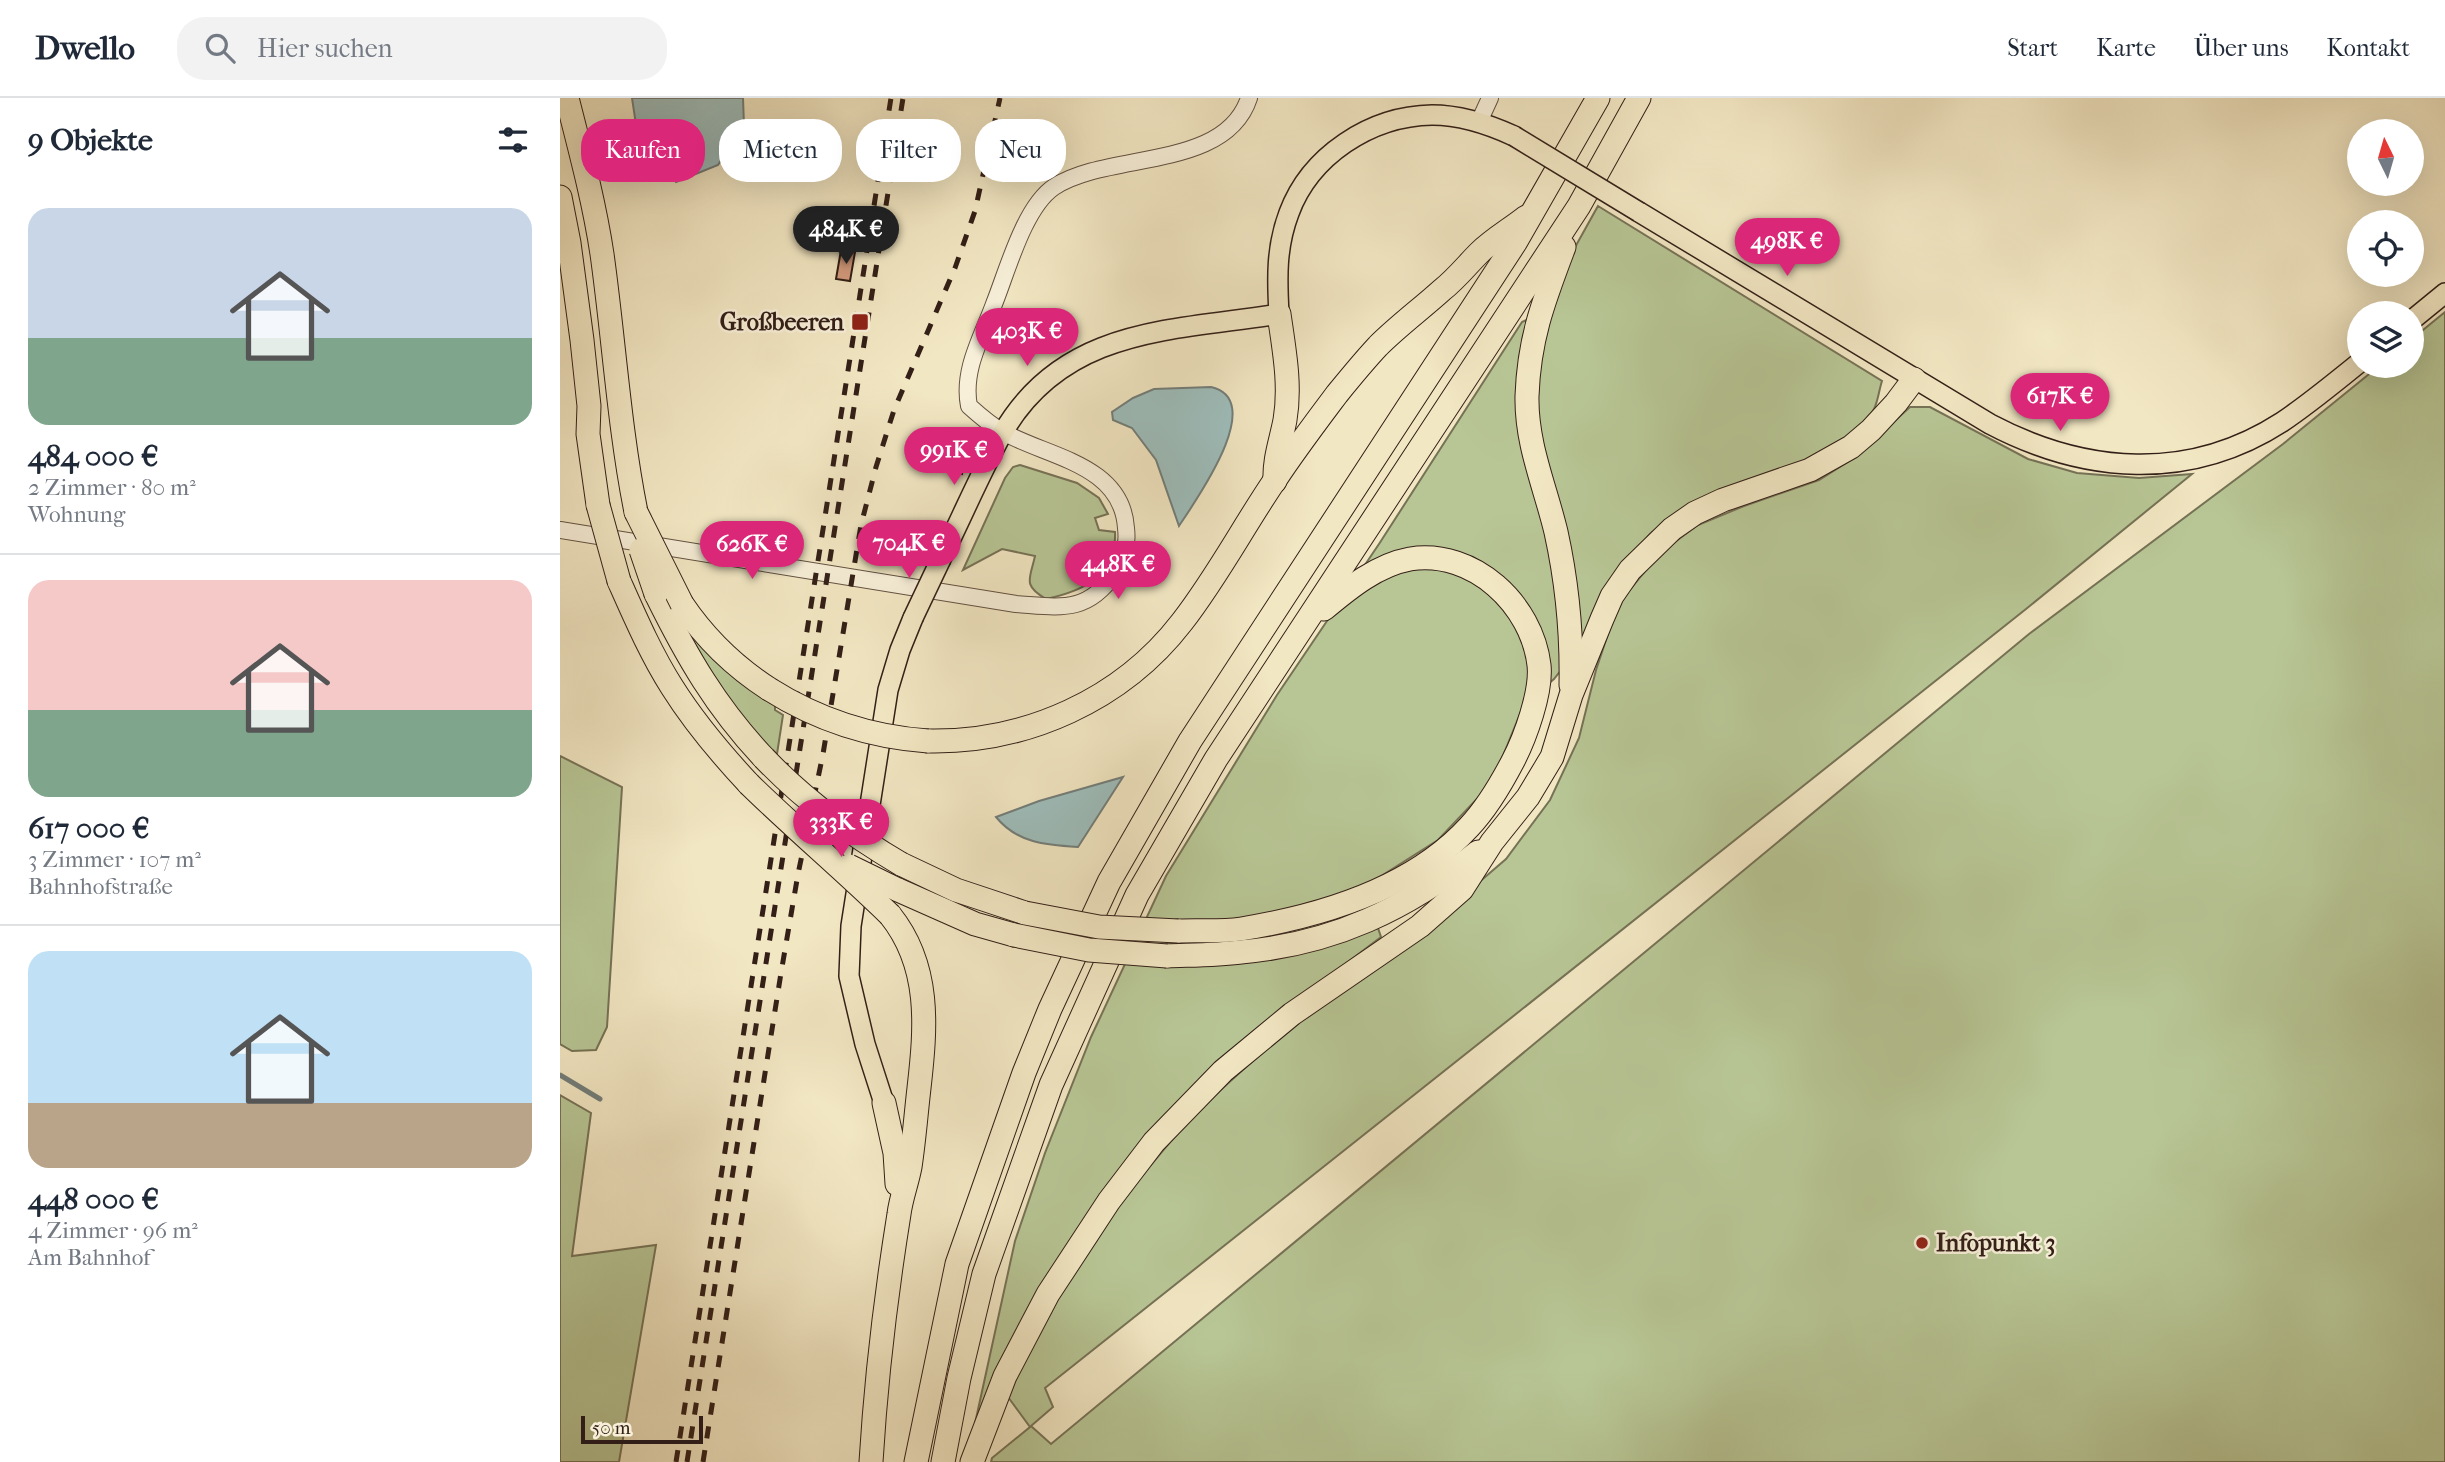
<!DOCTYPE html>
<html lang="de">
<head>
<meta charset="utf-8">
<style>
	:root { --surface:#fff; --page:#f2f2f3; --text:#1f2937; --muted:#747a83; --line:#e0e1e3; --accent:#db2777 }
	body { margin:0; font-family:"IM FELL French Canon",serif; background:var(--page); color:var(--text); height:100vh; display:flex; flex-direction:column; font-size:26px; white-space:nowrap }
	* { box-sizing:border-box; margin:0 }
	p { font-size:23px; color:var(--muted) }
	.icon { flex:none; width:38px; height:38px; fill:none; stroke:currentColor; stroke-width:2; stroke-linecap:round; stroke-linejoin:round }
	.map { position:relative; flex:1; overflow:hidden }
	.side { display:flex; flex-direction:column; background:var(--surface); width:560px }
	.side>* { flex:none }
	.hud { position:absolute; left:21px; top:21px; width:665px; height:63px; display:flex; gap:14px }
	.needle { width:46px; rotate:355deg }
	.buttons { position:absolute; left:1787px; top:21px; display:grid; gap:14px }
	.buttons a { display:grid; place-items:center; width:77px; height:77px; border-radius:50%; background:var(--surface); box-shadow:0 7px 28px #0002; font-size:35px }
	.scale { position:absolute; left:21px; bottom:18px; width:122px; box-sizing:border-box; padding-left:7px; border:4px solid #331f17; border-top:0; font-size:19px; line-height:24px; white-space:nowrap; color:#331f17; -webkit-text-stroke:5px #f7efd8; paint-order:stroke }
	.price { position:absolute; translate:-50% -60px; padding:0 16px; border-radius:24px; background:var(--accent); color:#fff; font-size:23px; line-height:46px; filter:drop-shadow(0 2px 4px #0008) }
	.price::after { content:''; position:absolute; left:50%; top:42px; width:21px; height:16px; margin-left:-10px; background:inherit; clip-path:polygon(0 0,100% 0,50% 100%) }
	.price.selected { background:#222; color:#fff }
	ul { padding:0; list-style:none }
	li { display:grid; align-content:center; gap:14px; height:371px; padding:0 28px }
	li+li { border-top:2px solid var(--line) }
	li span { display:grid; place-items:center; height:217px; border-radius:21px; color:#555 }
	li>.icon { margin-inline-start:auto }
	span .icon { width:126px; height:126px; fill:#fffc; stroke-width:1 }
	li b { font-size:30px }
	h2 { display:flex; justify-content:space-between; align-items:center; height:84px; padding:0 28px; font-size:30px }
	.tag { padding:0 24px; border-radius:28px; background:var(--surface); box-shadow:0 7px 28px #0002; font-size:24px; line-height:63px }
	.tag.selected { background:var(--accent); color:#fff }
	header { display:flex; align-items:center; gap:42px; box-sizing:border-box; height:98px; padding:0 35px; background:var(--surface); border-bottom:2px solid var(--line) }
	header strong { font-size:33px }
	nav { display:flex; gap:38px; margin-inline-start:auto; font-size:24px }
	.search { width:490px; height:63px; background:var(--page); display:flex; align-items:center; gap:18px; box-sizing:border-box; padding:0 24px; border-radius:28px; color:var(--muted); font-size:26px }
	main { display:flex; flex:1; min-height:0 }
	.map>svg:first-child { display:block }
</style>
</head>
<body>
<header>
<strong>Dwello</strong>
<div class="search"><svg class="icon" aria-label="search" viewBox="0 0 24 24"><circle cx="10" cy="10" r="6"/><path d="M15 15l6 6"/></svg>Hier suchen</div>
<nav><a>Start</a><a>Karte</a><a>Über uns</a><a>Kontakt</a></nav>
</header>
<main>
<section class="side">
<h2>9 Objekte<svg class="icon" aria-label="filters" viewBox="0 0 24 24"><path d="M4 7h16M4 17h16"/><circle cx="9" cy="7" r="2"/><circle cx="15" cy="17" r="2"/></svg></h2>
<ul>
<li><span style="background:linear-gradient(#c9d6e8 60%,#7fa58c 0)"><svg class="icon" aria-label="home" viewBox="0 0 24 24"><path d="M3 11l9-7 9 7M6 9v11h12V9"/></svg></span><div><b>484 000 €</b><p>2 Zimmer · 80 m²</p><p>Wohnung</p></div></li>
<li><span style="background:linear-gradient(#f6c9c9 60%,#7fa58c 0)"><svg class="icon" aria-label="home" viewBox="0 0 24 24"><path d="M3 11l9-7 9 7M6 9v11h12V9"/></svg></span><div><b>617 000 €</b><p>3 Zimmer · 107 m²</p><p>Bahnhofstraße</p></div></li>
<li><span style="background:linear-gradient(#bfe0f5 70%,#b9a48a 0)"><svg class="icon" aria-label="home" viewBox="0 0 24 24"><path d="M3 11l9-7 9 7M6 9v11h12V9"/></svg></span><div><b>448 000 €</b><p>4 Zimmer · 96 m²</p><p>Am Bahnhof</p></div></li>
</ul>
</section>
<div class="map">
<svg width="1885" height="1364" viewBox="0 0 1885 1364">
	<rect width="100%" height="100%" fill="#f2e7c3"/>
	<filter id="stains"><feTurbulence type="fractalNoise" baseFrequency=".00286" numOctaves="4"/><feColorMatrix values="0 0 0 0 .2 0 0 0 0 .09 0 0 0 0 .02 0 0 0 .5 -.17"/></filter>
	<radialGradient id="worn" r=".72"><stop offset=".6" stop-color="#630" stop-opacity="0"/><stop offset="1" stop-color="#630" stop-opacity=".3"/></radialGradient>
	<g fill="#b8c695" stroke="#767256" stroke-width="2">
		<path d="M1038,108L1322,283C1319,292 1318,303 1314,311C1304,332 1276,347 1257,358L1111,418L1090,436L1062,468L1019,549L994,581L964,606L932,685L878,742L804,789L821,839L715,919L622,1003L412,1339L455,1143L485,1055L531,939L606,778L717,597L819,446L962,224L988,212L1004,169Z"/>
		<polygon points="1885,214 1885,1364 431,1364 432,1360 470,1329 448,1299 485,1216 558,1106 632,1018 728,931 882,816 946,761 990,702 1019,640 1036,572 1058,506 1100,455 1138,427 1184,408 1259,382 1294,360 1350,309 1370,309 1468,361 1517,375 1579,380 1632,376 1466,511 485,1290 493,1309 471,1328 491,1346 1469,536 1723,346 1819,268 1852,268 1852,241"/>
		<path d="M460,367L517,385L539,400L548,416L535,420L539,432L555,434C557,478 523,493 486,501C462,487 470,481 475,458L442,451L403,472L445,380L453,369Z"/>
		<polygon points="118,517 215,607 215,612 223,617 217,656 210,650 208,653 150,579"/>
		<polygon points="0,658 62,689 47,929 36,952 12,953 0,946"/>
		<polygon points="0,997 31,1015 12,1158 96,1147 59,1364 0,1364"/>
	</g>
	<g fill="#9ebebc" stroke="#737e7a" stroke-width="2">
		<polygon points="72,0 183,0 184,28 158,67 116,84 78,40"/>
		<path d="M651,289C708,302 636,402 619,428L596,362L572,330L553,322L552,314L573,300L594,291Z"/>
		<path d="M563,679L518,749C486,747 457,745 436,719L479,703Z"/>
	</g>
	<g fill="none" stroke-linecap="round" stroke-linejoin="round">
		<polyline stroke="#737e7a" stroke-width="5" points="0,977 40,1001"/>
	</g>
	<g fill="#d39b7e" stroke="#331f17" stroke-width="2">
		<polygon points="281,152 295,154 290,183 276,181"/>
		<polygon points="387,343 407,346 402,376 382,373"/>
	</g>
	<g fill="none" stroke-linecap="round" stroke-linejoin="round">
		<defs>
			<g id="minor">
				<polyline points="919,24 930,0"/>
				<path d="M0,432L456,506C500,509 527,516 555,475C565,461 568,447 566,430C562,366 487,359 443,334C430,327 419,317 409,308C402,272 422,239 434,206C447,174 464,109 494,89C549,53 665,73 689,0"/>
			</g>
			<g id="major">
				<path d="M1079,114L1430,326C1525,376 1629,384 1722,324C1749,306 1774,285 1799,265"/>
				<polyline points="1852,222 1885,195"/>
				<path d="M381,461C402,419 420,376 442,336C503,229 612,233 719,216C717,181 716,149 729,115C750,58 810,18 872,17C901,17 928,26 954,38"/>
				<polyline points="324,1005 305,946 289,878 291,828 328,592 340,552 353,520"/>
			</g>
			<g id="highway">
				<path d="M7,0C20,51 34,103 42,156C54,242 59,329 76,414"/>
				<polyline points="0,99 9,145 22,242 29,308 28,336 38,407"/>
				<path d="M1004,149C984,202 969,240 967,298C966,346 985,388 996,434C1007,484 1012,535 1011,587"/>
				<path d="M715,383C714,361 721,343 725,322C731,287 724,251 719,216"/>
				<path d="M59,483C75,519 91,556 112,589C134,624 161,656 189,686"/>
				<path d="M96,496C127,559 156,609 204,660"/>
				<path d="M122,506C145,540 175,569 209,591"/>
				<path d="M368,643C466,645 562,602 622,524C657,479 683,429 715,382C734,353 756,324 777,296C790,280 804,263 818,248C838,228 861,211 882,192C896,181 907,167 919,155C933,141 951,131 966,119"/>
				<polyline points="341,766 396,792 465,815"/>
				<polyline points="336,791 415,826 454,837"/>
				<path d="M618,833C638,832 661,834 681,831C761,818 852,791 909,729C927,710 941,686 953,663C965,640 982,594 979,567C972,507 914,451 850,461C817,467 789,490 764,511"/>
				<path d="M607,858C631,857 657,857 681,854C773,846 847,811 918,754"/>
				<polyline points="324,1005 335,1055 337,1086"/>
				<path d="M311,1364C316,1281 326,1197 339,1116C341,1100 347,1085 350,1069C354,1043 356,1016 359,990C366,929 371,868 330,817"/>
				<polyline points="356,1364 397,1166 464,975 490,911 549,784 630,643 955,145 1038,0"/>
				<polyline points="383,1364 399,1280 424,1176 491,987 577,797 656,661 1019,108 1079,0"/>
				<polyline points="412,1364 445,1278 488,1196 549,1103 594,1044 663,973 732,916 860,828 902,791 932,744 968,699 992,659 1011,597 1042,521 1052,498 1070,472 1112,431 1135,415 1163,402 1250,372 1291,349 1311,332 1336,305 1354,281"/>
			</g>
		</defs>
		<use href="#minor" stroke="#635142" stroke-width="18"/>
		<use href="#major" stroke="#331f17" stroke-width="22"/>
		<use href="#highway" stroke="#331f17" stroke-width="25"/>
		<use href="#minor" stroke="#f7efd8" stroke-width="16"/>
		<use href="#major" stroke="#f2e7c3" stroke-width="19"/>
		<use href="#highway" stroke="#f2e7c3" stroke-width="23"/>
		<g stroke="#331f17" stroke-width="5" stroke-dasharray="12 12" stroke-linecap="butt">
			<polyline points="116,1364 331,0"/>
			<polyline points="127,1364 343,0"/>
			<polyline points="143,1364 221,875 238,776 263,656 301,427 316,369 334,312 395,170 415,113 440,0"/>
		</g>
		<defs>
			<g id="major-bridge">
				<polyline points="954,38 1079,114"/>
				<polyline points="353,520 381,461"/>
			</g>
			<g id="highway-bridge">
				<polyline points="38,407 59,483"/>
				<polyline points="76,414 122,506"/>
				<polyline points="81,452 96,496"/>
				<path d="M209,591C258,622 310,639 368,643"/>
				<path d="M204,660C245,703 290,736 341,766"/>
				<path d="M189,686C235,731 284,772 330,817"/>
				<polyline points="289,768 336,791"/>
				<polyline points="465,815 539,829 618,833"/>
				<polyline points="454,837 529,852 607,858"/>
			</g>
		</defs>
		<use href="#major-bridge" stroke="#331f17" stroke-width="22" stroke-linecap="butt"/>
		<use href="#highway-bridge" stroke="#331f17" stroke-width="25" stroke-linecap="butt"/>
		<use href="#major-bridge" stroke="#f2e7c3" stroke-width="19"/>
		<use href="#highway-bridge" stroke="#f2e7c3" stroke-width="23"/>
	</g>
	<g fill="#8f2418" stroke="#f7efd8" stroke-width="2.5">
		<rect x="291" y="215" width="18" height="18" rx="3.5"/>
		<circle cx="1362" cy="1145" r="7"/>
	</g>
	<g text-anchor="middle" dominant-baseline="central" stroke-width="5" stroke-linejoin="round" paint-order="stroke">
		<g font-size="24" font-weight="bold" fill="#331f17" stroke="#f7efd8" text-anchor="end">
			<text x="284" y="224">Großbeeren</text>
			<text x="1376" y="1145" text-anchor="start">Infopunkt 3</text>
		</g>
	</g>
	<rect width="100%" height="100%" filter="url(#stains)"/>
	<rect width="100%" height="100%" fill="url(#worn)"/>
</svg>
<div class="buttons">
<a><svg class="needle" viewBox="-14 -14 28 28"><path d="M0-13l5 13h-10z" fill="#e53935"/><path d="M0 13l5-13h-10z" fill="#747a83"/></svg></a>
<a><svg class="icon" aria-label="locate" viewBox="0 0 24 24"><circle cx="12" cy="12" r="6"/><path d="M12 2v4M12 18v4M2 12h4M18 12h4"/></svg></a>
<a><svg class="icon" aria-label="layers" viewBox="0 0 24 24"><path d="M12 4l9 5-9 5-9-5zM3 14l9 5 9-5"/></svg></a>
</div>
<div class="scale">50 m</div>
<b class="price selected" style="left:286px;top:168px">484K €</b>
<b class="price" style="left:1227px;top:180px">498K €</b>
<b class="price" style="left:467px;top:270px">403K €</b>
<b class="price" style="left:1500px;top:335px">617K €</b>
<b class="price" style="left:394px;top:389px">991K €</b>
<b class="price" style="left:349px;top:482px">704K €</b>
<b class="price" style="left:192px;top:483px">626K €</b>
<b class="price" style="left:558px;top:503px">448K €</b>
<b class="price" style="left:281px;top:761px">333K €</b>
<div class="hud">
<a class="tag selected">Kaufen</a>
<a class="tag">Mieten</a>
<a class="tag">Filter</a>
<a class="tag">Neu</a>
</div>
</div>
</main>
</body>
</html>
